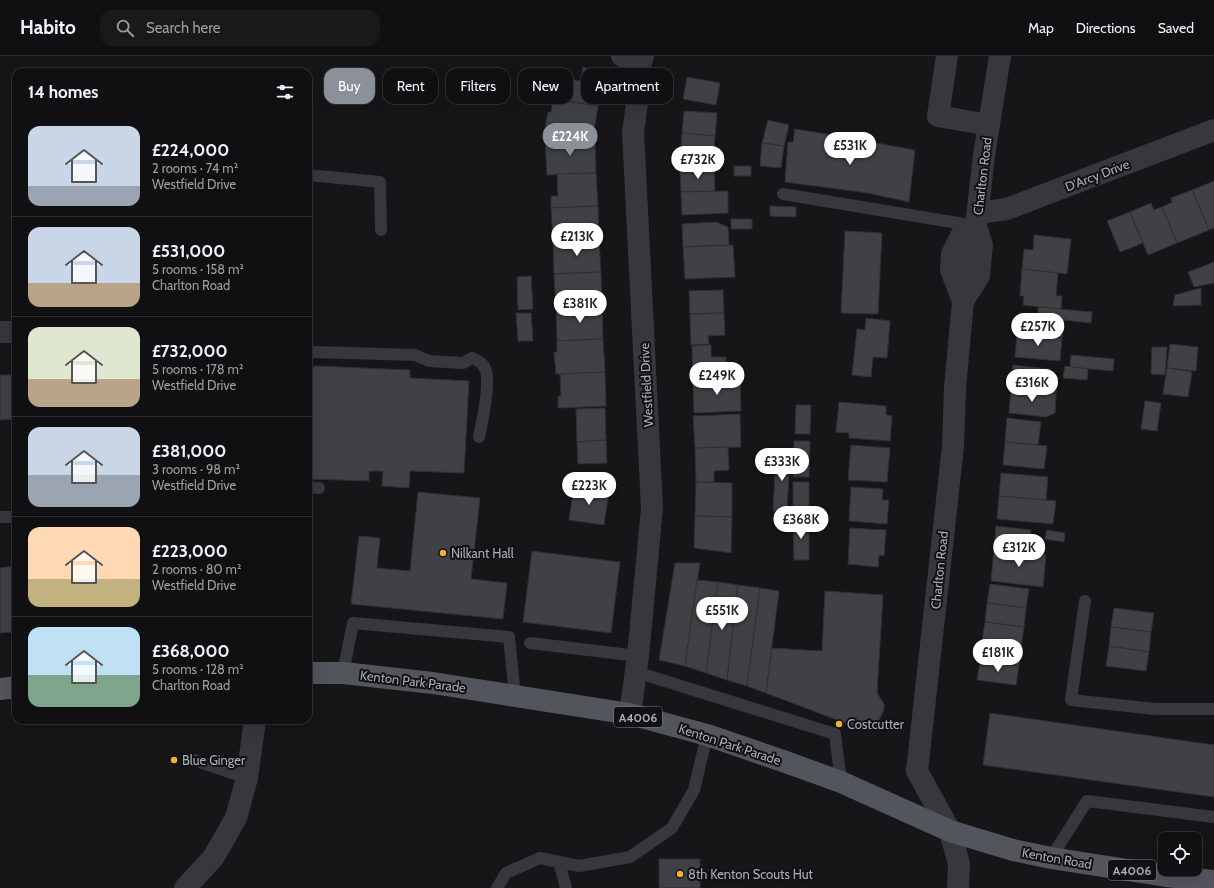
<!DOCTYPE html>
<html lang="en">
<head>
<meta charset="utf-8">
<style>
	:root { --surface:#101012; --page:#19191b; --text:#f1f3f6; --muted:#9c9d9f; --line:#303032; --accent:#8c9099 }
	body { margin:0; font-family:Cabin,sans-serif; background:var(--page); color:var(--text); height:100vh; display:flex; flex-direction:column; font-size:15px; white-space:nowrap }
	* { box-sizing:border-box; margin:0 }
	p { font-size:13px; color:var(--muted) }
	.icon { flex:none; width:22px; height:22px; fill:none; stroke:currentColor; stroke-width:2; stroke-linecap:round; stroke-linejoin:round }
	.map { position:relative; flex:1; overflow:hidden }
	.drawer { position:absolute; left:12px; top:12px; width:300px; height:656px; display:flex; flex-direction:column; background:var(--surface); border-radius:12px; box-shadow:0 4px 16px #0002,0 0 0 1px var(--line) }
	.drawer>* { flex:none }
	.top-card { position:absolute; left:324px; top:12px; width:380px; height:36px; display:flex; gap:8px }
	.fabs { position:absolute; left:1158px; top:776px; display:grid; gap:8px }
	.fabs a { display:grid; place-items:center; width:44px; height:44px; border-radius:8px; background:var(--surface); box-shadow:0 4px 16px #0002,0 0 0 1px var(--line); font-size:20px }
	.price { position:absolute; translate:-50% -34px; padding:0 9px; border-radius:14px; background:#fff; color:#222; font-size:13px; line-height:26px; filter:drop-shadow(0 1px 2px #0008) }
	.price::after { content:''; position:absolute; left:50%; top:24px; width:12px; height:9px; margin-left:-6px; background:inherit; clip-path:polygon(0 0,100% 0,50% 100%) }
	.price.on { background:var(--accent); color:#fff }
	ul { padding:0; list-style:none }
	li { display:flex; align-items:center; gap:12px; height:100px; padding:0 16px }
	li+li { border-top:1px solid var(--line) }
	li span { display:grid; place-items:center; flex:none; width:112px; height:80px; border-radius:12px; color:#555 }
	li>.icon { margin-inline-start:auto }
	span .icon { width:48px; height:48px; fill:#fffc; stroke-width:1 }
	li b { font-size:17px }
	h2 { display:flex; justify-content:space-between; align-items:center; height:48px; padding:0 16px; font-size:17px }
	.pill { padding:0 14px; border-radius:12px; background:var(--surface); box-shadow:0 4px 16px #0002,0 0 0 1px var(--line); font-size:14px; line-height:36px }
	.pill.on { background:var(--accent); color:#fff }
	header { display:flex; align-items:center; gap:24px; box-sizing:border-box; height:56px; padding:0 20px; background:var(--surface); border-bottom:1px solid var(--line) }
	header strong { font-size:19px }
	nav { display:flex; gap:22px; margin-inline-start:auto; font-size:14px }
	.search { width:280px; height:36px; background:var(--page); display:flex; align-items:center; gap:10px; box-sizing:border-box; padding:0 14px; border-radius:12px; color:var(--muted); font-size:15px }
	.map>svg:first-child { display:block }
</style>
</head>
<body>
<header>
<strong>Habito</strong>
<div class="search"><svg class="icon" aria-label="search" viewBox="0 0 24 24"><circle cx="10" cy="10" r="6"/><path d="M15 15l6 6"/></svg>Search here</div>
<nav><a>Map</a><a>Directions</a><a>Saved</a></nav>
</header>
<div class="map">
<svg width="1214" height="832" viewBox="0 0 1214 832">
	<rect width="100%" height="100%" fill="#161618"/>
	<g fill="#404145" stroke="#303034">
		<polygon points="583,11 600,17 598,27 601,27 598,50 565,45 568,23 581,25"/>
		<polygon points="533,17 545,20 538,42 527,38"/>
		<polygon points="687,21 720,27 716,49 683,43"/>
		<polygon points="553,43 598,50 593,81 581,79 580,83 544,77 548,56 551,56"/>
		<polygon points="684,55 717,57 715,80 682,77"/>
		<polygon points="768,64 789,69 784,90 762,87"/>
		<polygon points="795,73 839,80 837,89 859,92 860,84 915,94 909,146 868,137 785,126 788,86 793,86"/>
		<polygon points="682,77 715,80 713,103 680,100"/>
		<polygon points="545,83 595,84 596,117 547,119"/>
		<polygon points="762,87 784,90 781,112 760,110"/>
		<rect x="734" y="110" width="17" height="10"/>
		<polygon points="714,112 715,135 681,136 680,113"/>
		<polygon points="596,117 598,150 551,152 551,140 558,140 557,118"/>
		<polygon points="1214,125 1214,172 1209,174 1192,134"/>
		<polygon points="1192,134 1209,174 1177,187 1162,151 1172,146 1171,142"/>
		<polygon points="728,135 728,157 682,159 681,136"/>
		<polygon points="1151,147 1154,154 1162,151 1177,187 1148,199 1130,156"/>
		<polygon points="598,150 599,183 553,185 551,152"/>
		<polygon points="770,150 796,151 796,161 770,160"/>
		<polygon points="1130,156 1143,187 1120,196 1107,165"/>
		<rect x="731" y="163" width="21" height="10"/>
		<polygon points="716,166 728,171 729,189 683,191 682,168"/>
		<polygon points="845,175 882,177 878,258 841,257"/>
		<polygon points="1034,179 1071,183 1067,218 1022,213 1024,193 1033,194"/>
		<polygon points="599,183 601,216 554,218 553,185"/>
		<polygon points="733,189 735,221 685,223 683,191"/>
		<polygon points="1214,206 1214,227 1194,231 1188,216"/>
		<polygon points="1022,213 1058,217 1056,240 1062,240 1061,253 1023,249 1024,240 1020,240"/>
		<polygon points="601,216 602,250 556,252 554,218"/>
		<polygon points="531,220 533,253 518,254 517,221"/>
		<polygon points="1201,232 1201,249 1173,250 1175,239"/>
		<polygon points="723,234 724,257 690,258 689,235"/>
		<polygon points="602,250 603,283 557,285 556,252"/>
		<polygon points="1038,251 1092,256 1091,267 1064,264 1062,282 1017,277 1019,257 1038,259"/>
		<polygon points="516,257 531,257 533,285 518,285"/>
		<polygon points="724,257 725,279 708,280 709,288 691,289 690,258"/>
		<polygon points="866,262 890,265 887,302 873,301 871,321 852,319 857,273 865,274"/>
		<polygon points="1017,277 1062,282 1060,305 1015,301"/>
		<polygon points="603,283 605,316 556,318 554,296 557,296 557,285"/>
		<polygon points="1170,288 1198,291 1196,315 1167,312"/>
		<polygon points="711,289 711,301 726,301 726,310 735,309 736,323 693,325 692,290"/>
		<polygon points="1152,291 1167,291 1165,319 1151,318"/>
		<polygon points="1071,299 1114,303 1113,315 1070,311"/>
		<polygon points="1013,309 1050,313 1058,321 1056,338 1011,333"/>
		<polygon points="315,310 410,314 410,322 469,325 464,417 410,415 409,432 382,430 383,415 369,415 369,425 310,423 308,421 308,314"/>
		<polygon points="1065,310 1088,313 1087,324 1063,322"/>
		<polygon points="1167,312 1192,316 1188,341 1163,338"/>
		<polygon points="605,316 606,350 558,352 558,340 561,340 560,318"/>
		<polygon points="0,319 16,319 16,363 0,364"/>
		<polygon points="740,323 741,355 694,357 693,325"/>
		<polygon points="1011,333 1056,338 1055,357 1046,361 1009,357"/>
		<polygon points="1145,345 1161,347 1157,375 1141,373"/>
		<polygon points="839,346 886,350 886,359 892,360 890,385 849,382 849,377 836,376"/>
		<polygon points="796,349 811,349 810,378 795,378"/>
		<polygon points="605,352 606,384 577,386 576,353"/>
		<polygon points="740,358 741,391 695,392 693,360"/>
		<polygon points="1007,362 1041,366 1038,389 1005,386"/>
		<polygon points="606,384 607,407 578,408 577,386"/>
		<polygon points="794,385 810,385 809,421 793,421"/>
		<polygon points="1005,386 1047,390 1044,413 1003,409"/>
		<polygon points="851,389 890,392 887,426 848,424"/>
		<polygon points="728,391 729,414 714,415 714,426 696,426 695,392"/>
		<polygon points="776,398 790,398 787,455 773,455"/>
		<polygon points="1001,417 1048,421 1046,444 999,440"/>
		<polygon points="696,426 732,427 732,461 695,460"/>
		<rect x="793" y="426" width="16" height="39"/>
		<polygon points="574,431 609,436 604,469 569,464"/>
		<polygon points="851,431 883,433 882,444 889,444 887,468 849,465"/>
		<polygon points="418,436 480,442 471,523 507,527 503,563 351,548 359,480 380,482 377,512 410,515"/>
		<polygon points="999,440 1056,445 1053,468 997,463"/>
		<polygon points="695,460 732,461 731,497 694,492"/>
		<polygon points="793,465 809,465 809,504 794,504"/>
		<polygon points="996,470 1031,474 1028,497 994,494"/>
		<polygon points="850,472 886,474 884,500 879,499 878,511 848,508"/>
		<polygon points="1047,474 1065,477 1064,486 1045,483"/>
		<polygon points="994,494 1046,499 1043,531 991,525"/>
		<polygon points="532,495 620,506 611,577 523,566"/>
		<polygon points="675,507 700,507 685,610 659,604"/>
		<polygon points="14,510 12,576 0,577 0,512"/>
		<polygon points="697,524 718,526 706,617 685,610"/>
		<polygon points="718,526 738,529 727,624 706,617"/>
		<polygon points="990,528 1029,533 1026,552 987,547"/>
		<polygon points="738,529 760,532 747,630 727,624"/>
		<polygon points="760,532 779,535 766,637 747,630"/>
		<polygon points="825,535 883,539 877,637 884,648 884,654 877,668 871,673 861,673 766,637 772,592 822,595"/>
		<polygon points="987,547 1026,552 1024,571 985,566"/>
		<polygon points="1114,552 1154,557 1151,576 1111,571"/>
		<polygon points="985,566 1024,571 1021,591 982,585"/>
		<polygon points="1111,571 1151,576 1149,596 1109,590"/>
		<polygon points="982,585 1021,591 1019,610 980,605"/>
		<polygon points="1109,590 1149,596 1146,615 1106,610"/>
		<polygon points="980,605 1019,610 1016,629 977,624"/>
		<polygon points="990,657 1214,689 1214,741 983,709"/>
		<rect x="659" y="803" width="41" height="29"/>
	</g>
	<g fill="none" stroke-linecap="round" stroke-linejoin="round">
		<g stroke="#37383d" stroke-width="12">
			<polyline points="308,119 380,126 381,174"/>
			<polyline points="783,138 976,170 967,208 964,236"/>
			<path d="M308,297L315,296L415,299L429,305L463,307L472,302C478,304 484,308 486,315C490,328 482,367 479,381"/>
			<polyline points="308,431 319,432"/>
			<polyline points="0,461 16,461"/>
			<polyline points="1085,545 1071,644 1155,653 1214,653"/>
			<polyline points="530,587 638,600"/>
			<polyline points="636,616 835,678 841,726"/>
			<polyline points="343,617 353,567 509,581 515,640"/>
			<polyline points="194,704 247,722"/>
			<polyline points="1051,802 1087,745 1214,761"/>
			<polyline points="559,806 566,832"/>
			<polyline points="497,832 506,817 540,802 579,810 630,801 672,772 694,734 707,679"/>
		</g>
		<g stroke="#37383d" stroke-width="22">
			<polyline points="622,0 627,2 639,13"/>
			<polyline points="947,0 938,60 989,69"/>
			<polyline points="978,157 1007,153 1214,74"/>
			<polyline points="963,245 979,220 982,189 976,170 984,99 1000,0"/>
			<polyline points="0,276 16,276"/>
			<polyline points="630,658 638,600 652,452 633,76 641,20 639,13 643,0"/>
			<polyline points="185,832 213,802 236,762 247,722 255,664"/>
			<polyline points="958,832 959,808 950,775 917,715 953,390 955,332 963,245 951,214 952,198 961,180 976,170"/>
		</g>
		<g stroke="#53555c" stroke-width="22">
			<polyline points="308,617 343,617 433,627 630,658 707,679 783,705 841,726 950,775 1013,794 1051,802 1166,820 1214,825"/>
			<polyline points="0,633 16,631"/>
		</g>
	</g>
	<g fill="#f2b134" stroke="#111113" stroke-width="1.5">
		<circle cx="443" cy="497" r="4"/>
		<circle cx="839" cy="668" r="4"/>
		<circle cx="174" cy="704" r="4"/>
		<circle cx="680" cy="818" r="4"/>
	</g>
	<g text-anchor="middle" dominant-baseline="central" stroke-width="4" stroke-linejoin="round" paint-order="stroke">
		<g fill="#111113" stroke="#7b7e86" stroke-width="1">
			<rect x="614" y="651" width="48" height="20" rx="3"/>
			<rect x="1108" y="804" width="48" height="20" rx="3"/>
		</g>
		<g font-size="12" font-weight="bold" fill="#a8adb8">
			<text x="638" y="661">A4006</text>
			<text x="1132" y="814">A4006</text>
		</g>
		<g font-size="13" fill="#a8adb8" stroke="#111113">
			<text transform="translate(1097 119) rotate(-21)">D'Arcy Drive</text>
			<text transform="translate(982 120) rotate(-83)">Charlton Road</text>
			<text transform="translate(646 329) rotate(-93)">Westfield Drive</text>
			<text transform="translate(939 514) rotate(-84)">Charlton Road</text>
			<text transform="translate(413 625) rotate(7)">Kenton Park Parade</text>
			<text transform="translate(730 688) rotate(18)">Kenton Park Parade</text>
			<text transform="translate(1057 802) rotate(10)">Kenton Road</text>
		</g>
		<g font-size="13" fill="#a8adb8" stroke="#111113" text-anchor="start">
			<text x="451" y="497">Nilkant Hall</text>
			<text x="847" y="668">Costcutter</text>
			<text x="182" y="704">Blue Ginger</text>
			<text x="688" y="818">8th Kenton Scouts Hut</text>
		</g>
	</g>
</svg>
<div class="fabs">
<a><svg class="icon" aria-label="locate" viewBox="0 0 24 24"><circle cx="12" cy="12" r="6"/><path d="M12 2v4M12 18v4M2 12h4M18 12h4"/></svg></a>
</div>
<b class="price on" style="left:570px;top:101px">£224K</b>
<b class="price" style="left:850px;top:110px">£531K</b>
<b class="price" style="left:698px;top:124px">£732K</b>
<b class="price" style="left:577px;top:201px">£213K</b>
<b class="price" style="left:580px;top:268px">£381K</b>
<b class="price" style="left:1038px;top:291px">£257K</b>
<b class="price" style="left:717px;top:340px">£249K</b>
<b class="price" style="left:1032px;top:347px">£316K</b>
<b class="price" style="left:782px;top:426px">£333K</b>
<b class="price" style="left:589px;top:450px">£223K</b>
<b class="price" style="left:801px;top:484px">£368K</b>
<b class="price" style="left:1019px;top:512px">£312K</b>
<b class="price" style="left:722px;top:575px">£551K</b>
<b class="price" style="left:998px;top:617px">£181K</b>
<div class="top-card">
<a class="pill on">Buy</a>
<a class="pill">Rent</a>
<a class="pill">Filters</a>
<a class="pill">New</a>
<a class="pill">Apartment</a>
</div>
<section class="drawer">
<h2>14 homes<svg class="icon" aria-label="filters" viewBox="0 0 24 24"><path d="M4 7h16M4 17h16"/><circle cx="9" cy="7" r="2"/><circle cx="15" cy="17" r="2"/></svg></h2>
<ul>
<li><span style="background:linear-gradient(#c9d6e8 75%,#9aa5b1 0)"><svg class="icon" aria-label="home" viewBox="0 0 24 24"><path d="M3 11l9-7 9 7M6 9v11h12V9"/></svg></span><div><b>£224,000</b><p>2 rooms · 74 m²</p><p>Westfield Drive</p></div></li>
<li><span style="background:linear-gradient(#c9d6e8 70%,#b9a48a 0)"><svg class="icon" aria-label="home" viewBox="0 0 24 24"><path d="M3 11l9-7 9 7M6 9v11h12V9"/></svg></span><div><b>£531,000</b><p>5 rooms · 158 m²</p><p>Charlton Road</p></div></li>
<li><span style="background:linear-gradient(#dfe7d0 65%,#b9a48a 0)"><svg class="icon" aria-label="home" viewBox="0 0 24 24"><path d="M3 11l9-7 9 7M6 9v11h12V9"/></svg></span><div><b>£732,000</b><p>5 rooms · 178 m²</p><p>Westfield Drive</p></div></li>
<li><span style="background:linear-gradient(#c9d6e8 60%,#9aa5b1 0)"><svg class="icon" aria-label="home" viewBox="0 0 24 24"><path d="M3 11l9-7 9 7M6 9v11h12V9"/></svg></span><div><b>£381,000</b><p>3 rooms · 98 m²</p><p>Westfield Drive</p></div></li>
<li><span style="background:linear-gradient(#ffd9b3 65%,#c2b280 0)"><svg class="icon" aria-label="home" viewBox="0 0 24 24"><path d="M3 11l9-7 9 7M6 9v11h12V9"/></svg></span><div><b>£223,000</b><p>2 rooms · 80 m²</p><p>Westfield Drive</p></div></li>
<li><span style="background:linear-gradient(#bfe0f5 60%,#7fa58c 0)"><svg class="icon" aria-label="home" viewBox="0 0 24 24"><path d="M3 11l9-7 9 7M6 9v11h12V9"/></svg></span><div><b>£368,000</b><p>5 rooms · 128 m²</p><p>Charlton Road</p></div></li>
</ul>
</section>
</div>
</body>
</html>
